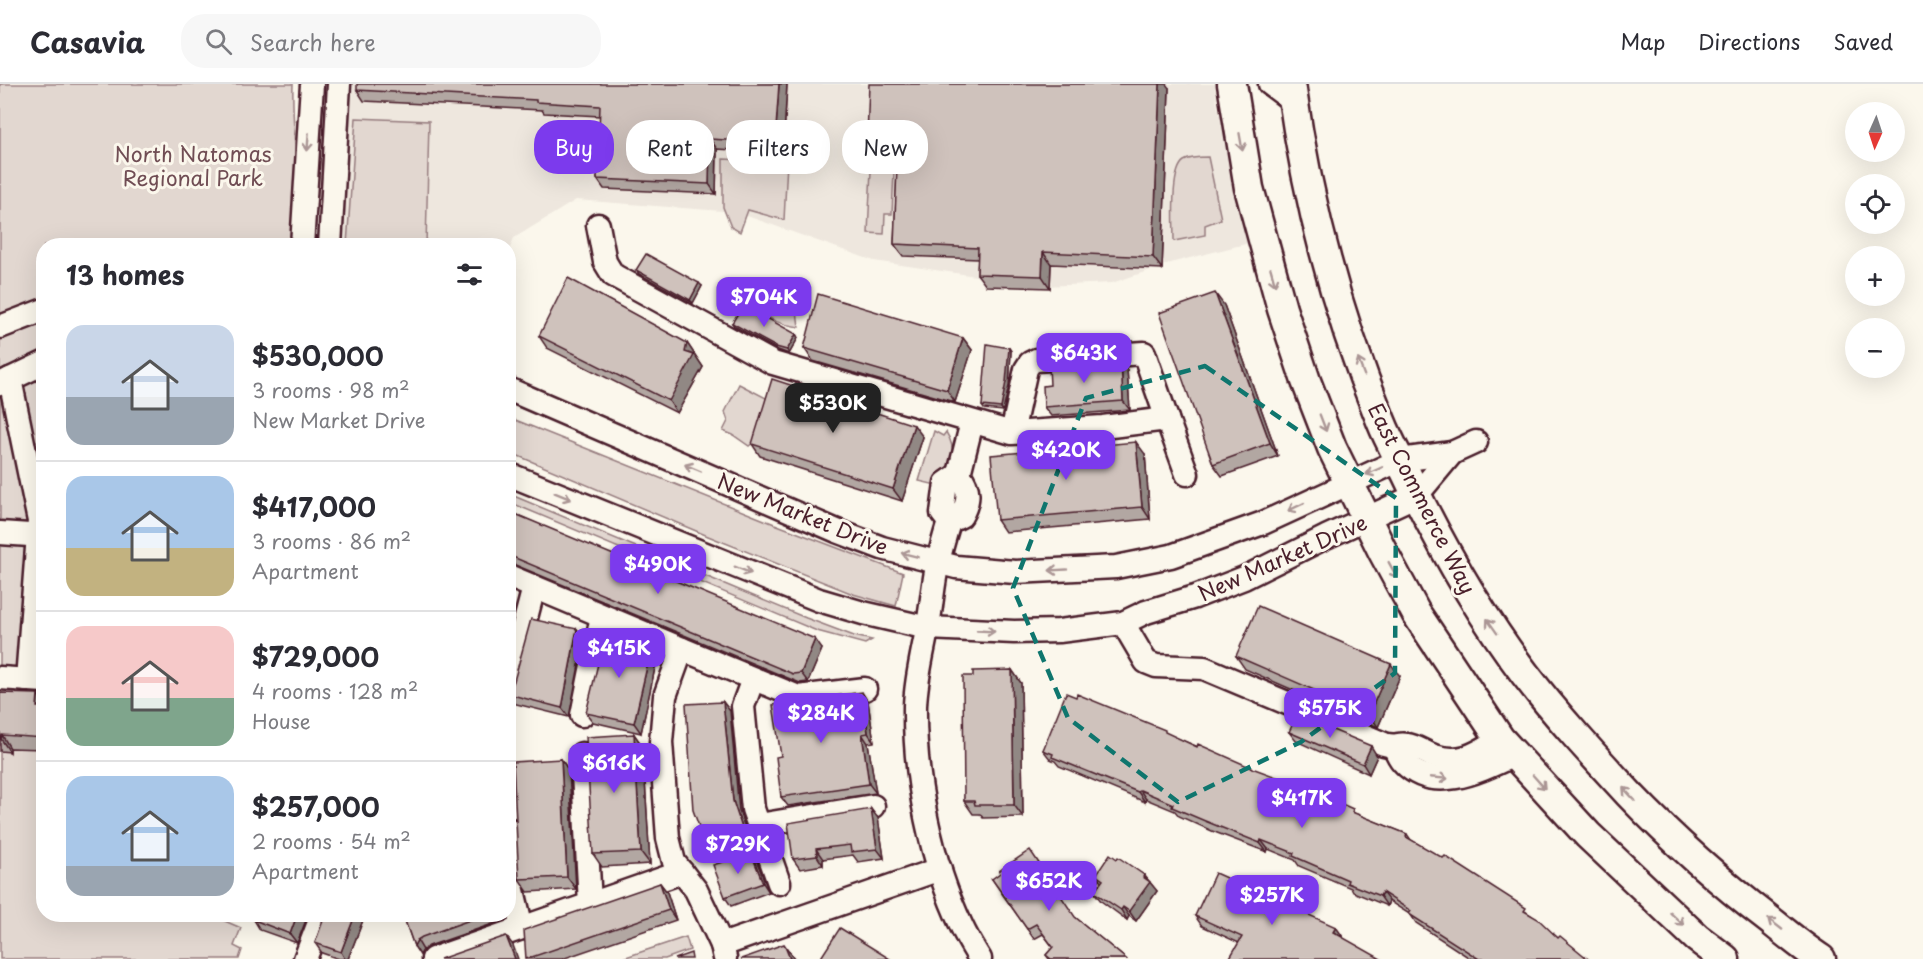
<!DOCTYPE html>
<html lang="en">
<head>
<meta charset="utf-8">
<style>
	:root { --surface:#fff; --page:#f7f7f7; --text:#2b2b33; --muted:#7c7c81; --line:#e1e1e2; --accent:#7c3aed }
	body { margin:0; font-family:"Playpen Sans",sans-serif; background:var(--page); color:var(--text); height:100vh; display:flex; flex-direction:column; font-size:22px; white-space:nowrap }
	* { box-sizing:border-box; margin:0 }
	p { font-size:20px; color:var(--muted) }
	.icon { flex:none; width:33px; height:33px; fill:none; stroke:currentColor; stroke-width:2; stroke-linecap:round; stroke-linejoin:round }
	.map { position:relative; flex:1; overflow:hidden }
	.drawer { position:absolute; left:36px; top:154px; width:480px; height:684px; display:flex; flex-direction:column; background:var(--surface); border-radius:24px; box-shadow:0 6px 24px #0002 }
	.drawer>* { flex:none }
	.top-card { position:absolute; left:534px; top:36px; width:570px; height:54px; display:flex; gap:12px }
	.needle { width:39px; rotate:183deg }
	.buttons { position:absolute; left:1845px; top:18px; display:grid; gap:12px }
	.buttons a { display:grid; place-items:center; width:60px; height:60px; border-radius:50%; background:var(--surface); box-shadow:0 6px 24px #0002; font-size:30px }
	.price { position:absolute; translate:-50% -51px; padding:0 14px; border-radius:12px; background:var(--accent); color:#fff; font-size:20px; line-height:39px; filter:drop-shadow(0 2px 3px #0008) }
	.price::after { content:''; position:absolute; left:50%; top:36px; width:18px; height:14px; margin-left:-9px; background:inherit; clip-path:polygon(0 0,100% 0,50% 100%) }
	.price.current { background:#222; color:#fff }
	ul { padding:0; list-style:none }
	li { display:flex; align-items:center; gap:18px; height:150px; padding:0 30px }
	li+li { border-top:2px solid var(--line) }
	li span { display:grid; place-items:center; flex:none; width:168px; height:120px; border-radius:18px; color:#555 }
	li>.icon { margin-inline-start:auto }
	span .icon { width:72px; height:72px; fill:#fffc; stroke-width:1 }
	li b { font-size:26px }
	h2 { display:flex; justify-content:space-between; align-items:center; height:72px; padding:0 30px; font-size:26px }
	.tag { padding:0 21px; border-radius:24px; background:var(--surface); box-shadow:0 6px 24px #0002; font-size:21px; line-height:54px }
	.tag.current { background:var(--accent); color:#fff }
	header { display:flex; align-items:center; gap:36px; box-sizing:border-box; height:84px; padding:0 30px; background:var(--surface); border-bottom:2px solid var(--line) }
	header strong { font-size:28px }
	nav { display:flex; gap:33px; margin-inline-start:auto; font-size:21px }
	.search { width:420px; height:54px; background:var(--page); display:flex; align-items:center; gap:15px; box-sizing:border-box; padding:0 21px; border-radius:24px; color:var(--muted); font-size:22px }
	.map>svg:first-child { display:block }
</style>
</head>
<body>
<header>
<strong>Casavia</strong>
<div class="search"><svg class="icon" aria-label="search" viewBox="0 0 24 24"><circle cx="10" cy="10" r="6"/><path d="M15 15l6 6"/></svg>Search here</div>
<nav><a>Map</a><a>Directions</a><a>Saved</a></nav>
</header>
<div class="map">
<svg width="1923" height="875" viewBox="0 0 1923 875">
	<rect width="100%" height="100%" fill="#fbf7ec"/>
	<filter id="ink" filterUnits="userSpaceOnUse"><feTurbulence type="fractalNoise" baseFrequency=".0167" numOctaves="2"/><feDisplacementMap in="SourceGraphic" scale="12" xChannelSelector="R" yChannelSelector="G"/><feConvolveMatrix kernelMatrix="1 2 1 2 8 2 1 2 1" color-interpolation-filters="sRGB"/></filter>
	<g filter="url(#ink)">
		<polygon fill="#eee7de" points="327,0 1215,0 1217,20 1253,158 1174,178 1112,199 1044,202 874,177 736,128 576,116 514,154 509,167 508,162 322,162"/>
		<g fill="#e2d7d0" stroke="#967b7e" stroke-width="1.5">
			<path d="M0,0H293C291,52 304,112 290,162H44V831H211L241,844L234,862L242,866L239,875H0Z"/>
			<polygon points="356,34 429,37 426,162 347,161"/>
			<polygon points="872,65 895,66 892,130 885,130 884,150 868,149"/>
			<path d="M1208,73L1221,135L1205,141V151L1174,157C1174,140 1170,86 1184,77C1190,73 1201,73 1208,73Z"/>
			<polygon points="723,75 787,78 784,136 748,126 740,148 731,143 723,123"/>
			<path d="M778,210H786L783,223L797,227L799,243C783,241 769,236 757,226V218L761,214Z"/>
			<polygon points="739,300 770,316 755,357 749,362 733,351 723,347 728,337 725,328"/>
			<polygon points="508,333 772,439 903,489 896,522 853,510 708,452 509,368"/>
			<path d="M934,347L943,352L946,348C960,370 949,382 936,401L919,397Z"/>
			<polygon points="509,410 806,534 854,552 872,556 865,560 817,547 509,418"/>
			<polygon points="686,853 690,866 665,875 620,875"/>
		</g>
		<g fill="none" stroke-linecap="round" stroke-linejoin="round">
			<defs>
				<g id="minor">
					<polyline points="1270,0 1294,18"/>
					<polyline points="598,141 605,178 613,191 773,279 1012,349 1103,343 1167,335 1144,269 1036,276 1030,279 1026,285 1012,349"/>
					<polyline points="302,162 312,0"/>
					<polyline points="330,162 339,0"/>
					<polyline points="0,243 44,226"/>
					<polyline points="10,295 39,437 27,596"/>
					<polyline points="0,300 44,279"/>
					<polyline points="508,305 837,447 882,464 956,483 1015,488 1116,483 1171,472 1263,439 1400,376 1452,369 1476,358"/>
					<polyline points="1167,335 1187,390"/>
					<polyline points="508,390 819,516 863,529 928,544 1014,548 1059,547 1123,539 1146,528 1195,513 1244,494 1326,453 1417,411 1452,369"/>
					<polyline points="959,390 972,338"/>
					<path d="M949,438L942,429L946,399L959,390C970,404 970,416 961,432L949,438C945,451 941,465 938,478C933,499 932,520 928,541C923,568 916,594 915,622C914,695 931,778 962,843C967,854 974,865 980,875"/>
					<polyline points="0,449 44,452"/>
					<polyline points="508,492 682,565 665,612 661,658 668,754 674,778 696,806 722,861"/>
					<path d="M1123,539L1146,578L1156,582L1204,584L1384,660C1397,664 1397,659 1407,661C1416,662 1425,669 1434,672C1462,681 1477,669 1500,655"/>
					<polyline points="682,565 798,613 865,605"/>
					<polyline points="0,594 44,597"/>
					<polyline points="753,595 743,622 753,725 779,799"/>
					<polyline points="508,603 534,503"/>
					<polyline points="582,631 602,532"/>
					<path d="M1394,663C1397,668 1399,675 1404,679C1435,711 1482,686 1514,671"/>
					<polyline points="582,670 590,820"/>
					<polyline points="759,741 873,722"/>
					<polyline points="508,745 511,798 522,844"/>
					<polyline points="725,874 722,861 940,785"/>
					<polyline points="305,875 322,831"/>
					<polyline points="433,875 682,788"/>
				</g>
				<g id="major">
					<polyline points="1232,0 1249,104 1282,225 1306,297 1332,364 1383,468 1416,529 1500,655 1588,751 1697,854 1725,875"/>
					<path d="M1291,0C1307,116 1336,228 1381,337C1390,360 1403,381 1413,404C1445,469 1481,532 1525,590C1557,632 1593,671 1629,710C1673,756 1720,798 1771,837C1787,850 1804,864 1821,875"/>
				</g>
			</defs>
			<use href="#minor" stroke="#4a1f2b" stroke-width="27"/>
			<use href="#major" stroke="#4a1f2b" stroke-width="33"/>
			<use href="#minor" stroke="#fbf7ec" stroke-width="22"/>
			<use href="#major" stroke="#fbf7ec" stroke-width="28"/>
		</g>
		<g fill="#b2a7a2" stroke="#4a1f2b" stroke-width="1.5">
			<polygon points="787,0 783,69 717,65 716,110 604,105 597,95 600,32 544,29 542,26 364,17 357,6"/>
			<polygon points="1169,4 1162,185 1051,180 1050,204 986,202 977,190 978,175 903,172 894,160 898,68 875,67 867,55"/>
			<polygon points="636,186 702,202 693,219 639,190"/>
			<polygon points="1224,221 1278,372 1222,392 1213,380"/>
			<polygon points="732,239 796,250 798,254 789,270 778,266 734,242"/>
			<polygon points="539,252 687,259 703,283 677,329 547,264"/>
			<polygon points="963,254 972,266 955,318 813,277 804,264"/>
			<polygon points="1009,264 1011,267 1009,302 1003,327 984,325 982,322"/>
			<polygon points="1121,277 1127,286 1130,326 1051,332 1044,323 1050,301"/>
			<polygon points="923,353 902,417 760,372 752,360"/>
			<polygon points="1145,370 1150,435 1005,448 997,436"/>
			<polygon points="508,427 822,565 808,598 800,599 508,478"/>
			<polygon points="577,545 584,555 569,633 508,618 508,605"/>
			<polygon points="658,570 641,649 593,638 586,629"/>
			<polygon points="1236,572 1400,592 1378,643 1245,585"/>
			<polygon points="1012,586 1021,599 1023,733 983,734 980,730 973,730 964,717 973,592"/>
			<polygon points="0,609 44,619 44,665 10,664 10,668 0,667"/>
			<polygon points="1076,613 1289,700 1356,730 1407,750 1411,756 1531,831 1558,854 1588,875 1471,875 1416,839 1411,831 1389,817 1387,822 1353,808 1351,804 1299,782 1295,776 1268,765 1267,768 1212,747 1179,732 1175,727 1146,715 1145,718 1059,682 1055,677 1050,675 1043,666"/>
			<polygon points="723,618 730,627 739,727 756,774 755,774 757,778 769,808 731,822 725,813 729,776 714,776 708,767"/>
			<polygon points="868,618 874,658 868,659 876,709 788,722 781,713 781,672"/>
			<polygon points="1289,648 1377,672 1369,690 1296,657"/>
			<polygon points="634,650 643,663 650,780 602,783 593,770"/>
			<polygon points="561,675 569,687 576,805 528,808 519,795"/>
			<polygon points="878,734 884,774 858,778 853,771 823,775 823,781 800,785 793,775"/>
			<polygon points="1117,775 1144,791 1157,807 1136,837 1129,832 1127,836 1101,817 1094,808 1101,798 1096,791"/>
			<polygon points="992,795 1076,834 1126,875 1049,875 1046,871 1053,863 1043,850 1034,855"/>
			<polygon points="660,799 667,808 676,836 562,875 526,875"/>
			<polygon points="308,831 297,859 260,846 254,836"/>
			<polygon points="325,831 365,831 348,875 339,875 322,869 315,859"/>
			<polygon points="403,831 502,831 504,836 429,862 423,866 420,871 414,862"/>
			<polygon points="1195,832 1343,853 1239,859 1202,842"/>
		</g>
		<g fill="#918884" stroke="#4a1f2b" stroke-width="1.5">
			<polygon points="779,0 787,0 783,69 775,59"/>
			<polygon points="1160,0 1166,0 1169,4 1162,185 1153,173"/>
			<polygon points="710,55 717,65 716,110 709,100"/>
			<polygon points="1043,168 1051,180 1050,204 1042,192"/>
			<polygon points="699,199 702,202 693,219 690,216"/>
			<polygon points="1215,209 1224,221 1278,372 1270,359"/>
			<polygon points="796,250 798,254 789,270 787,266"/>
			<polygon points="963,254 972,266 955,318 947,306"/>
			<polygon points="687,259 703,283 677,329 669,317"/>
			<polygon points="1009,264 1011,267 1009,302 1003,327 1001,324"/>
			<polygon points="1121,277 1127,286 1130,326 1123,317"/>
			<polygon points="914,341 923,353 902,417 893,405"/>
			<polygon points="1136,358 1145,370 1150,435 1142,423"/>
			<polygon points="508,523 513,530 508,548"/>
			<polygon points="577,545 584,555 569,633 562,624"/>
			<polygon points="815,555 822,565 808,598 801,589"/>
			<polygon points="652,561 658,570 641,649 634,639"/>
			<polygon points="1391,580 1400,592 1378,643 1369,630"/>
			<polygon points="1012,586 1021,599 1023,733 1014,721"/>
			<polygon points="862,608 868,618 874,658 868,649"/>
			<polygon points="38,610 44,619 44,632 37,623"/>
			<polygon points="723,618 730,627 739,727 756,774 749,765 733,717"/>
			<polygon points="634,650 643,663 650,780 641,768"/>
			<polygon points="862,650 868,659 876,709 869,700"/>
			<polygon points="2,651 10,664 10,668 1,655"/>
			<polygon points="1371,662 1377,672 1369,690 1363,680"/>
			<polygon points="561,675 569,687 576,805 567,793"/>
			<polygon points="1140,706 1146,715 1145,718 1138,708"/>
			<polygon points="871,725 878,734 884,774 877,765"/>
			<polygon points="1261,756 1268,765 1267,768 1260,759"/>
			<polygon points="816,765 823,775 823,781 817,772"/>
			<polygon points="751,769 757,778 769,808 763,799"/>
			<polygon points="1144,791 1157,807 1136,837 1129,827"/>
			<polygon points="660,799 667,808 676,836 669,826"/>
			<polygon points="1382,808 1389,817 1387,822 1380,812"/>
			<polygon points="1123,823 1129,832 1127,836 1121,826"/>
			<polygon points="297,831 308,831 297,859 290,850"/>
			<polygon points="355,831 365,831 348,875 345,875 341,868"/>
			<polygon points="1336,843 1343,853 1333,848"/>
			<polygon points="506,852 513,861 518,875 515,875"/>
			<polygon points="417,856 423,866 420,871 414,862"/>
			<polygon points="784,860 794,874 794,875 790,875"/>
		</g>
		<g fill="#cfc2bc" stroke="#4a1f2b" stroke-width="1.5">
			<polygon points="357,0 779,0 775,59 710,55 709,100 597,95 600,22 536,18 536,16 357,6"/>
			<polygon points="869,0 1160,0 1153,173 1043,168 1042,192 977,190 978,164 894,160 898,56 867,55"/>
			<polygon points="646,170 699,199 690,216 636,186"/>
			<polygon points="568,194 687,259 685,268 694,271 669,317 539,252"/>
			<polygon points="1215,209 1270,359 1213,380 1159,229"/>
			<polygon points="818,210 963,254 947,306 804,264"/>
			<polygon points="743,221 796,250 787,266 776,263 732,239"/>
			<polygon points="987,260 1009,264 1006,298 1001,324 982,322"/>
			<polygon points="1121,277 1123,317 1044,323 1043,302 1050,301 1049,282"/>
			<polygon points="772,295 914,341 893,405 752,360"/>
			<polygon points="1136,358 1142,423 997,436 991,371"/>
			<polygon points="508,427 815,555 801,589 793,590 508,471"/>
			<polygon points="1258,522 1391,580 1369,630 1236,572"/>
			<polygon points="531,535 577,545 562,624 508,610 508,605 511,603 514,597"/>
			<polygon points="605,551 652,561 634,639 586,629"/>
			<polygon points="1012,586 1014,721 975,721 974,717 964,717 963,592 973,592 973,587"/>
			<polygon points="862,608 868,649 862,650 869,700 781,713 776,673 781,672 773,621"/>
			<polygon points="0,609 38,610 37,623 44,623 44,654 2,651 1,655 0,655"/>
			<polygon points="1066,609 1076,613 1077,610 1165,646 1165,648 1197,663 1198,660 1252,684 1287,697 1286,699 1318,713 1319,710 1353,725 1352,728 1407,750 1406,753 1443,774 1445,772 1526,824 1524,827 1538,835 1558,854 1560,852 1588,875 1479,875 1409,830 1411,827 1382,808 1380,812 1347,799 1348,796 1293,772 1294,769 1261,756 1260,759 1205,737 1172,723 1173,720 1140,706 1138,708 1052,673 1053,670 1043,666"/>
			<polygon points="723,618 733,717 749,765 708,767 693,726 686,620"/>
			<polygon points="1297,631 1371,662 1363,680 1289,648"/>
			<polygon points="634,650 641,768 593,770 586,653"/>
			<polygon points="561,675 567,793 519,795 513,678"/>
			<polygon points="871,725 877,765 851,768 850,761 816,765 817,772 793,775 788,739"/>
			<polygon points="1030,766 1075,833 1126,875 1051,875 1046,871 1053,863 1036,840 1027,845 992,795 1000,789 999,787"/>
			<polygon points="751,769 763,799 725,813 713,781"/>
			<polygon points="1110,770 1117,775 1118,773 1144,791 1143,793 1150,798 1129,827 1123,823 1121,826 1094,808 1103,796 1096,791"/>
			<polygon points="1215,789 1336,843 1333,848 1381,875 1229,875 1242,853 1195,832"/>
			<polygon points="660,799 669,826 526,875 524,846"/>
			<polygon points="256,831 297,831 290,850 254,836"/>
			<polygon points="325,831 355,831 341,868 315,859"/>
			<polygon points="403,831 484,831 422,853 417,856 414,862"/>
			<polygon points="840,844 890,875 820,875"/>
			<polygon points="506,852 515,875 440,875"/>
			<polygon points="784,860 790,875 741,875"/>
			<polygon points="691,869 692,875 674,875"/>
		</g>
		<defs><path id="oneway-shaft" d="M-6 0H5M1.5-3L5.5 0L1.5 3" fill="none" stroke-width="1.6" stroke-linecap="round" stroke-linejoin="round" transform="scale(1.5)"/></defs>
		<g stroke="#ab9695">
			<use href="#oneway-shaft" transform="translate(308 58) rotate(94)"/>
			<use href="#oneway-shaft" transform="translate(1241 58) rotate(80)"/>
			<use href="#oneway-shaft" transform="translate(1273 193) rotate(74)"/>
			<use href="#oneway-shaft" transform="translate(1361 283) rotate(-111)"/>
			<use href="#oneway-shaft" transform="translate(1323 339) rotate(69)"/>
			<use href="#oneway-shaft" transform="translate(693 384) rotate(-157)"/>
			<use href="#oneway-shaft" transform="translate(1374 387) rotate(156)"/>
			<use href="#oneway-shaft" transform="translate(563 412) rotate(22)"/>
			<use href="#oneway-shaft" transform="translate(1296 423) rotate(154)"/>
			<use href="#oneway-shaft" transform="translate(910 471) rotate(-166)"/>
			<use href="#oneway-shaft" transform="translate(743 486) rotate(22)"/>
			<use href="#oneway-shaft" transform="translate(1058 486) rotate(177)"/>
			<use href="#oneway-shaft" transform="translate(1393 486) rotate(61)"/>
			<use href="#oneway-shaft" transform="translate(1492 542) rotate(-125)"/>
			<use href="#oneway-shaft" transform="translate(986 547) rotate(3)"/>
			<use href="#oneway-shaft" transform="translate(1439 694) rotate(5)"/>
			<use href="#oneway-shaft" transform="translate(1539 698) rotate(48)"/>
			<use href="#oneway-shaft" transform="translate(1629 710) rotate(-133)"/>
			<use href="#oneway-shaft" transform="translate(1677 835) rotate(43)"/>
			<use href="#oneway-shaft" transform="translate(1775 840) rotate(-142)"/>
		</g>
	</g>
	<path fill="none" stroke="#0f766e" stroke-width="4.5" stroke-dasharray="12 8" stroke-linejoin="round" d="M1205,282L1396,414L1395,589L1301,658L1178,718L1068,634L1013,504L1086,314Z"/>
	<g text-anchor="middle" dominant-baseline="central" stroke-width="6" stroke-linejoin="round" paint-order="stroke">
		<g font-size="21" fill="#704d54" stroke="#fbf7ec">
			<text x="193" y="69">North Natomas<tspan x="193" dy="24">Regional Park</tspan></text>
		</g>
		<g font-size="21" fill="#4a1f2b" stroke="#fbf7ec">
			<text transform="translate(1423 414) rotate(63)">East Commerce Way</text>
			<text transform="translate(803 429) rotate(22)">New Market Drive</text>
			<text transform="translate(1282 473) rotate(-24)">New Market Drive</text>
		</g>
	</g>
</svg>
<div class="buttons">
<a><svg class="needle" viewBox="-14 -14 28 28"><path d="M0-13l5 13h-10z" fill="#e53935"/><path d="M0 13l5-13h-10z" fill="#7c7c81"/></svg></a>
<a><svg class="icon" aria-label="locate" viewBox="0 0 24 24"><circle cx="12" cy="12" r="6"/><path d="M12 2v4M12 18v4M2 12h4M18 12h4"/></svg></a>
<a>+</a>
<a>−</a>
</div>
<b class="price" style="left:764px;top:244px">$704K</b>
<b class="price" style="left:1084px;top:300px">$643K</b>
<b class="price current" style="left:833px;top:350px">$530K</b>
<b class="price" style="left:1066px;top:397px">$420K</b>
<b class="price" style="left:658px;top:511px">$490K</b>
<b class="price" style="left:619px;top:595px">$415K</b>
<b class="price" style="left:1330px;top:655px">$575K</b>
<b class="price" style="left:821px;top:660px">$284K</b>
<b class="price" style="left:614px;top:710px">$616K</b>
<b class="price" style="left:1302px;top:745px">$417K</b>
<b class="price" style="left:738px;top:791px">$729K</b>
<b class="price" style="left:1049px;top:828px">$652K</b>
<b class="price" style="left:1272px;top:842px">$257K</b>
<div class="top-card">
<a class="tag current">Buy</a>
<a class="tag">Rent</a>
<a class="tag">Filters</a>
<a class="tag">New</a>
</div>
<section class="drawer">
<h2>13 homes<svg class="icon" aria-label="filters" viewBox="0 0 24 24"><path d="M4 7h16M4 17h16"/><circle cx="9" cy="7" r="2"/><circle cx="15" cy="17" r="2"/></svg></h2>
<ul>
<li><span style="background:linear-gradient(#c9d6e8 60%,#9aa5b1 0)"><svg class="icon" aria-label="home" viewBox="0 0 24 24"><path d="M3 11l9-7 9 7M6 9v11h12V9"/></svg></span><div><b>$530,000</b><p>3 rooms · 98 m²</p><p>New Market Drive</p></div></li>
<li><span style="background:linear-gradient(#a9c7e8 60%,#c2b280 0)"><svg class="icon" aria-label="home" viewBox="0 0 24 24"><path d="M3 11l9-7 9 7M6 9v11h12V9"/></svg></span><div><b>$417,000</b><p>3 rooms · 86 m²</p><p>Apartment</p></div></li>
<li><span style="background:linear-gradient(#f6c9c9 60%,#7fa58c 0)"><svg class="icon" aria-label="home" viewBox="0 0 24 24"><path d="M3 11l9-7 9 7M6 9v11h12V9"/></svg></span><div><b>$729,000</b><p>4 rooms · 128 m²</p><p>House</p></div></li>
<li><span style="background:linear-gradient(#a9c7e8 75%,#9aa5b1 0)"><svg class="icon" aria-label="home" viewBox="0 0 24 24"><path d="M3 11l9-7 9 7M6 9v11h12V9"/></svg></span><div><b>$257,000</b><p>2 rooms · 54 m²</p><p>Apartment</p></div></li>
</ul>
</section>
</div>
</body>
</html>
